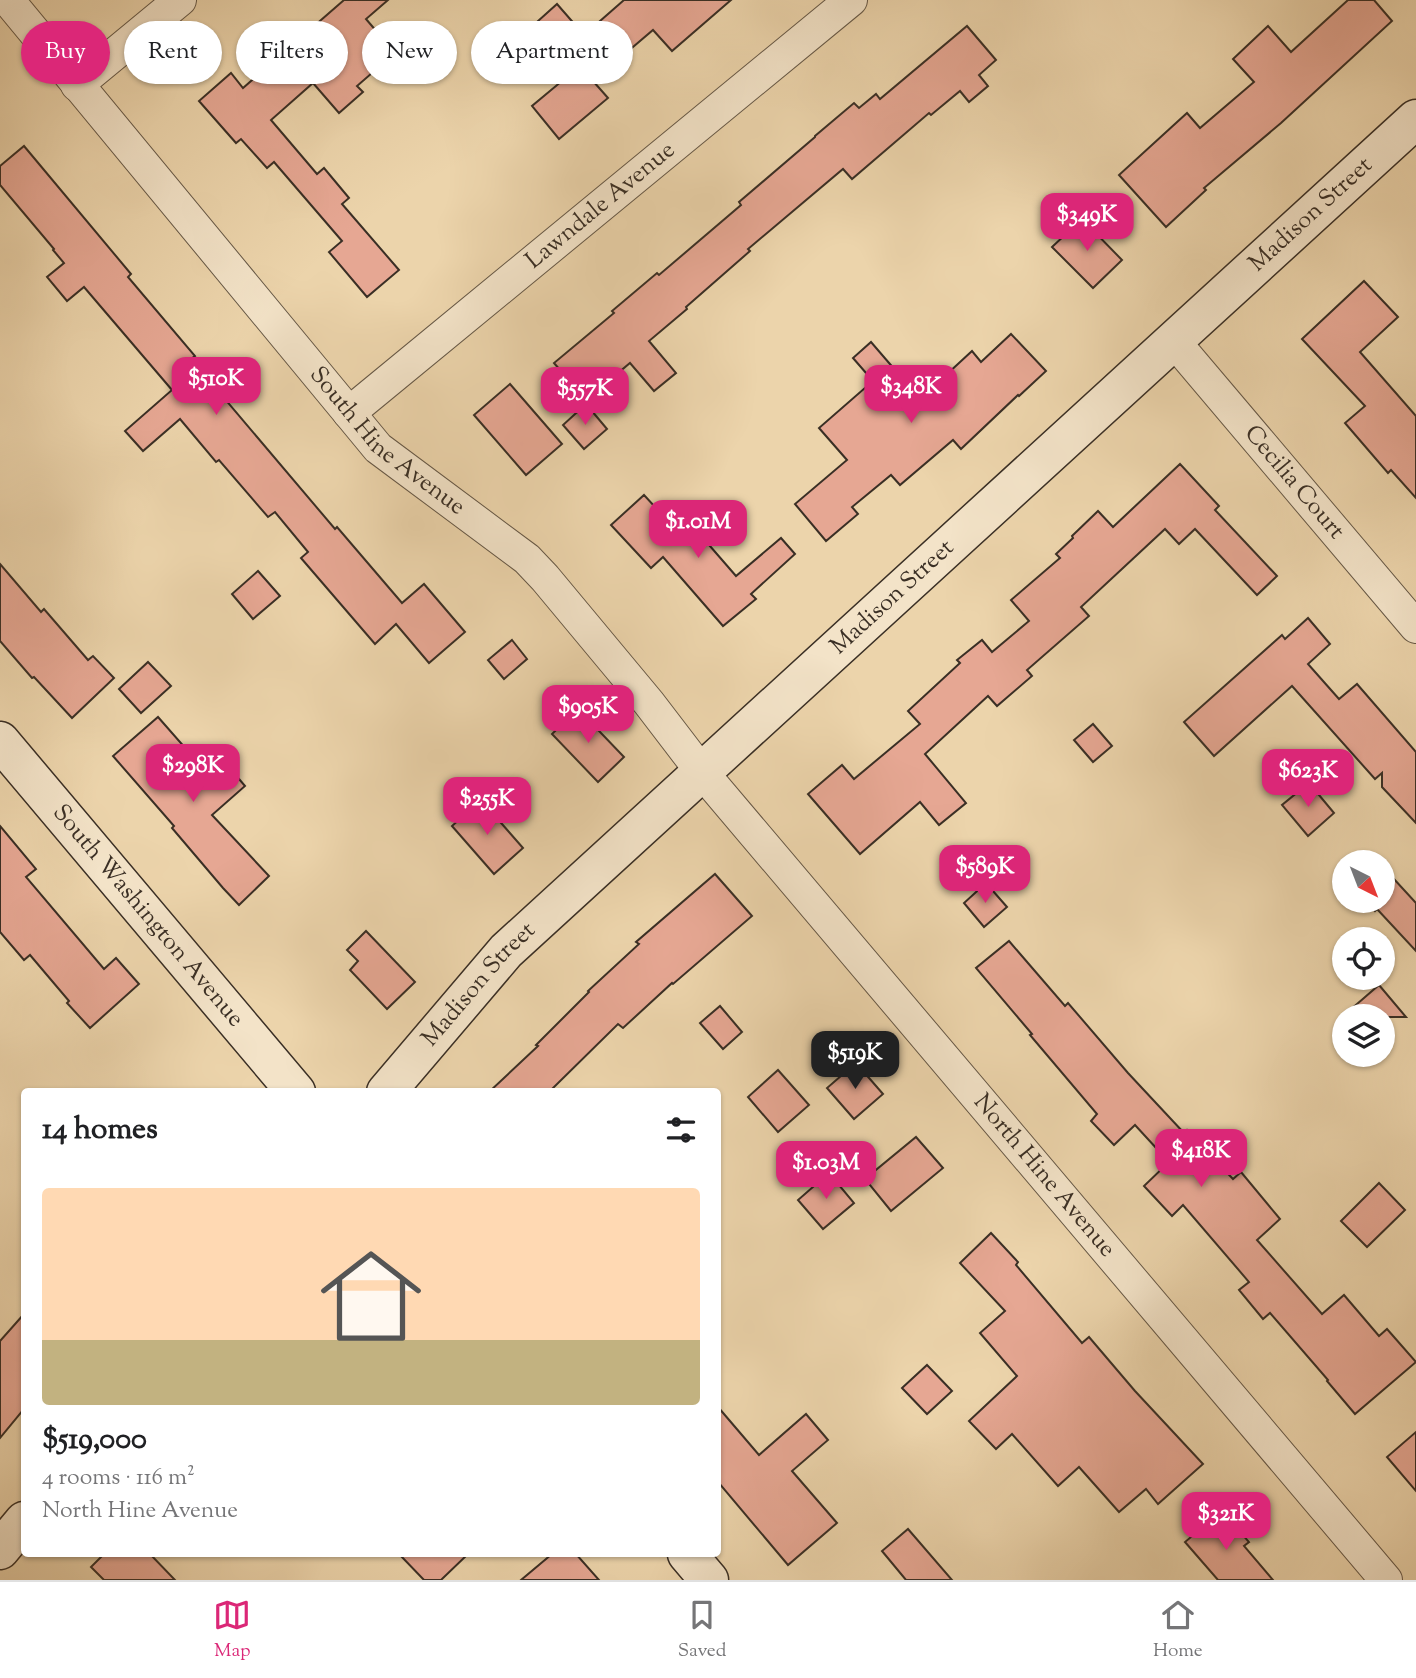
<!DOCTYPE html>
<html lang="en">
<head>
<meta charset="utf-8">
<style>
	:root { --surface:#fff; --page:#f2f2f2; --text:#202124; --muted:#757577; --line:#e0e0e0; --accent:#db2777 }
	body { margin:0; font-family:"Sorts Mill Goudy",serif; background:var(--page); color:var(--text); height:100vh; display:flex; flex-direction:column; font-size:26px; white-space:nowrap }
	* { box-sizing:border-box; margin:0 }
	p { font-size:23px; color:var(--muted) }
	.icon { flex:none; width:38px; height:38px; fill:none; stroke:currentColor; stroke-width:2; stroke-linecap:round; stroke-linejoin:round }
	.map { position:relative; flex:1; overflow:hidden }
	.drawer { position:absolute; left:21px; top:1088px; width:700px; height:469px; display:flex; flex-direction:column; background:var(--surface); border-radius:7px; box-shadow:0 2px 5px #0004 }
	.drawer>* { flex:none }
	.banner { position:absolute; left:21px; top:21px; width:700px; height:63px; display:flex; gap:14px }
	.needle { width:46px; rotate:138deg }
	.fabs { position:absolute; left:1332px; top:850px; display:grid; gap:14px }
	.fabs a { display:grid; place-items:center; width:63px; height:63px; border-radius:50%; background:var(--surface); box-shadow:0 2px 5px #0004; font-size:35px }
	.price { position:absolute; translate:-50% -60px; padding:0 16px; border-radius:14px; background:var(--accent); color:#fff; font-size:23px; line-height:46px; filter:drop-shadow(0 2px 4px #0008) }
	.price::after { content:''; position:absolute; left:50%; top:42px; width:21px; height:16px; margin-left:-10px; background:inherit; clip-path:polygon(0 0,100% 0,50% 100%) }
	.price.active { background:#222; color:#fff }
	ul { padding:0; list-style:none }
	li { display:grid; align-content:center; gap:14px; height:371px; padding:0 21px }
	li span { display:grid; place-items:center; height:217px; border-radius:7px; color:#555 }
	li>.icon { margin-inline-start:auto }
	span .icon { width:126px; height:126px; fill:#fffc; stroke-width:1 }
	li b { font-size:30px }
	h2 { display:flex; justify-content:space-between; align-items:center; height:84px; padding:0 21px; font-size:30px }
	.pill { padding:0 24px; border-radius:32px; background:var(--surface); box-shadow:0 2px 5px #0004; font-size:24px; line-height:63px }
	.pill.active { background:var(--accent); color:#fff }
	.dock { display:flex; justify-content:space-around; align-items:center; height:98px; border-top:2px solid var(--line); background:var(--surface); font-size:19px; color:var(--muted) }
	.dock a { display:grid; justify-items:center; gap:4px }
	.dock .active { color:var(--accent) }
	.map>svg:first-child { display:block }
</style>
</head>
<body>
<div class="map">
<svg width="1416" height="1580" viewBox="0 0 1416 1580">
	<rect width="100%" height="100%" fill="#ecd4ab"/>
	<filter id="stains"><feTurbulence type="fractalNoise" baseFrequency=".00286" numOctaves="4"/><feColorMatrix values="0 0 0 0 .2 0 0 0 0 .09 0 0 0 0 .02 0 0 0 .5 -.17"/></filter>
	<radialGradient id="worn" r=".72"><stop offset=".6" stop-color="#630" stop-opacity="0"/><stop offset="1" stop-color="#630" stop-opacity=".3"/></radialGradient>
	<g fill="#e6a793" stroke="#3a2f25" stroke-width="2">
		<polygon points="344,0 388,0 366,19 395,53 357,86 363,92 339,113 313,83 271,120 317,174 324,168 349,198 342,204 399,270 367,297 329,252 342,241 274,162 267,168 241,139 236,143 199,101 231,73 243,88"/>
		<polygon points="624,0 731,0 672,51 653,30 593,81 608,98 559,139 532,106 568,76 528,30 557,4 584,35"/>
		<polygon points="1348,0 1374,0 1392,21 1281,123 1204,188 1206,190 1166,227 1119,175 1187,113 1200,128 1254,82 1233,59 1268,26 1291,52"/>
		<polygon points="967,26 996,60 979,75 988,86 969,102 960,91 931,115 929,113 852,179 843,169 748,249 750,251 686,307 687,309 649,341 676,373 654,391 630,363 586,400 554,363 614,313 612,311 657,273 659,275 741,205 739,202 815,137 815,136 854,103 859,108 876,94 880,99"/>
		<polygon points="24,146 131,274 128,277 195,356 191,359 335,529 337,527 402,603 424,584 465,632 429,663 396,624 375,644 301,558 308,552 275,512 268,517 219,460 216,462 180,419 143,451 125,431 172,390 84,287 67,301 47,277 64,263 53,250 54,249 0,185 0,166"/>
		<polygon points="1082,219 1122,260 1093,288 1052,247"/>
		<polygon points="1364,281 1398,317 1360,352 1416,416 1416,498 1391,470 1388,473 1345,423 1365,406 1302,339"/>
		<polygon points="1011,334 1046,371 1019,396 1018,395 961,449 953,440 900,485 891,475 852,507 858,514 826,541 795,504 847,460 819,428 873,381 853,358 871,342 920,399 972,351 981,362"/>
		<polygon points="510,384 562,444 526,475 474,415"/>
		<polygon points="586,404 607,429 584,449 563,425"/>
		<polygon points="1180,464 1219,506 1215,510 1277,576 1257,595 1195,529 1179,544 1165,529 1081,607 1089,616 1027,670 1032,676 997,706 988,696 925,754 966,803 939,825 920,802 860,854 808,794 842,765 854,779 920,724 908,711 960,663 957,660 982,640 992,652 1029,621 1011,600 1060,558 1056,554 1073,538 1072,536 1098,511 1113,527"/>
		<polygon points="644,495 679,533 690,523 736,576 781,538 795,554 751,594 756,599 723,626 663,557 651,568 611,525"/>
		<polygon points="0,564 41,612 44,609 88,660 93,656 114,678 72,718 34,677 32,678 0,641"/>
		<polygon points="258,571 280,596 253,619 232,594"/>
		<polygon points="1308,618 1330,644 1308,664 1339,699 1357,684 1416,752 1416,823 1382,787 1382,773 1375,779 1292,686 1214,756 1184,722 1282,635 1285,639"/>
		<polygon points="512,640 527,659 504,679 488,660"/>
		<polygon points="148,662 171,686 141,713 119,689"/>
		<polygon points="578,709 624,757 598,782 552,734"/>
		<polygon points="158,717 201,766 217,753 245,786 212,815 269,876 239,905 223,888 172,828 174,826 113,756"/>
		<polygon points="1093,724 1112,746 1093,762 1074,740"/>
		<polygon points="1309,783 1334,813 1308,836 1282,805"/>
		<polygon points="481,800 523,848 494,874 452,826"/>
		<polygon points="0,826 36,869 26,877 104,969 116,958 139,984 90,1028 67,1003 69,1001 30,955 24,960 0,932"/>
		<polygon points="1382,866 1416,903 1416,951 1377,909 1375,911 1366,901 1382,901"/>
		<polygon points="715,874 752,916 673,984 672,983 623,1028 618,1024 549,1092 489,1092 538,1046 536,1045 589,992 588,991 639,944 636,942"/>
		<polygon points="986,883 1007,907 984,927 964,903"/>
		<polygon points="366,931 415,982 387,1009 350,970 358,961 347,950"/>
		<polygon points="1009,941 1065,1006 1068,1003 1128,1073 1184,1133 1187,1130 1233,1179 1241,1172 1280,1219 1257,1240 1322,1314 1344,1295 1379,1336 1387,1329 1416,1362 1355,1414 1327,1381 1328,1380 1270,1313 1263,1319 1239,1290 1249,1282 1183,1205 1172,1216 1144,1186 1169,1162 1135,1125 1114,1145 1091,1121 1097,1114 1030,1035 1032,1034 976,968"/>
		<polygon points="1379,985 1406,1017 1342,1017"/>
		<polygon points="720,1006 742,1032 723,1049 700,1023"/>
		<polygon points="856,1063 883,1094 854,1119 827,1088"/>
		<polygon points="778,1070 809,1105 778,1132 748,1097"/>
		<polygon points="916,1137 943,1168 891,1211 865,1179"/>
		<polygon points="829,1173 854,1203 823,1229 798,1200"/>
		<polygon points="1379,1183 1405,1210 1367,1247 1341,1221"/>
		<polygon points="991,1233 1018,1262 1016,1265 1082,1343 1089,1337 1135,1391 1203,1464 1158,1504 1146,1489 1119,1512 1079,1467 1058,1486 1012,1434 996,1449 969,1421 1017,1376 980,1333 1005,1311 960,1263"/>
		<polygon points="24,1314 24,1409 0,1438 0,1341"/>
		<polygon points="927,1365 952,1391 927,1414 902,1388"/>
		<polygon points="718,1407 759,1455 806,1414 828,1440 792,1471 837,1523 788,1565 718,1482"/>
		<polygon points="1416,1432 1416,1491 1387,1457"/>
		<polygon points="1222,1511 1249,1542 1244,1546 1273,1580 1218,1580 1185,1542"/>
		<polygon points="908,1529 952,1580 906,1580 882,1551"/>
		<polygon points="104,1554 150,1554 175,1580 104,1580 91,1567"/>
		<polygon points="399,1554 468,1554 441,1580 424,1580"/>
		<polygon points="552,1554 576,1554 599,1580 521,1580"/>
	</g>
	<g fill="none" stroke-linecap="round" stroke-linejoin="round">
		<defs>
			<g id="street">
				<path id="s1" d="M8,0L378,448L527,559L545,578L649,703L701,771L1386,1580"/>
				<polyline points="77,85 180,0"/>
				<path id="s2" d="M1173,340L1416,627"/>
				<path id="s3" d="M349,413L851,0"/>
			</g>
			<g id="secondary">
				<path id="s4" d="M0,741L296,1092"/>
				<path id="s5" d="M386,1092L506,951L1416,119"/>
				<polyline points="0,1550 24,1521"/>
				<polyline points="687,1554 709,1580"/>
			</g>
		</defs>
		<use href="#street" stroke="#665846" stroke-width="34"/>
		<use href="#secondary" stroke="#3a2f25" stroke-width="41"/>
		<use href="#street" stroke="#f3e3c8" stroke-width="32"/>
		<use href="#secondary" stroke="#f3e3c8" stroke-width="38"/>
	</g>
	<g text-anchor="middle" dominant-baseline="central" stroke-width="7" stroke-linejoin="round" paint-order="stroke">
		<g font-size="24" fill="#3a2f25" stroke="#f3e3c8">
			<text stroke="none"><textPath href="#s3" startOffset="326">Lawndale Avenue</textPath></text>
			<text stroke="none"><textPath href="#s5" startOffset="1276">Madison Street</textPath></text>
			<text stroke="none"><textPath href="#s1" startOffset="583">South Hine Avenue</textPath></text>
			<text stroke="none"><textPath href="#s2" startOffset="187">Cecilia Court</textPath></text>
			<text stroke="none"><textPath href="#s5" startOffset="709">Madison Street</textPath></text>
			<text stroke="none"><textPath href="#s4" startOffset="229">South Washington Avenue</textPath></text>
			<text stroke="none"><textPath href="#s5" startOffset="142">Madison Street</textPath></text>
			<text stroke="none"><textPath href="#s1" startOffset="1572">North Hine Avenue</textPath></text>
		</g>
	</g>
	<rect width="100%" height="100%" filter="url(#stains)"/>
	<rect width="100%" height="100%" fill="url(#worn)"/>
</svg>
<div class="fabs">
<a><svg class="needle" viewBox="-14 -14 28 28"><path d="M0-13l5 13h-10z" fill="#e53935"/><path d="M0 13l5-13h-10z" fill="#757577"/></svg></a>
<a><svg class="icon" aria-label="locate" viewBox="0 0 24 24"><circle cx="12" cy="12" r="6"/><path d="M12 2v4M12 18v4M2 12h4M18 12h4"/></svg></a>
<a><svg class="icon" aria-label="layers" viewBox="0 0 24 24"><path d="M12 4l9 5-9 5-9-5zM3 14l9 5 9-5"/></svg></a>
</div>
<b class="price" style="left:1087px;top:253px">$349K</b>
<b class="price" style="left:216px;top:417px">$510K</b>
<b class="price" style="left:911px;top:425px">$348K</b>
<b class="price" style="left:585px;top:427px">$557K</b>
<b class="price" style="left:698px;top:560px">$1.01M</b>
<b class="price" style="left:588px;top:745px">$905K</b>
<b class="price" style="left:193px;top:804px">$298K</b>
<b class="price" style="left:1308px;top:809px">$623K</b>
<b class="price" style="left:487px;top:837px">$255K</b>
<b class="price" style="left:985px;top:905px">$589K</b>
<b class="price active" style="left:855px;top:1091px">$519K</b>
<b class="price" style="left:1201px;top:1189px">$418K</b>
<b class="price" style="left:826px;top:1201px">$1.03M</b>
<b class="price" style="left:1226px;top:1552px">$321K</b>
<div class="banner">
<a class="pill active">Buy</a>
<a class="pill">Rent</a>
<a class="pill">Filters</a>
<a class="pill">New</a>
<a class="pill">Apartment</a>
</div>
<section class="drawer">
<h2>14 homes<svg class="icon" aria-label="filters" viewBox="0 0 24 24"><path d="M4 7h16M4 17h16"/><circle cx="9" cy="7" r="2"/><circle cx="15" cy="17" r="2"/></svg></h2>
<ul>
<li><span style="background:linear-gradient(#ffd9b3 70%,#c2b280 0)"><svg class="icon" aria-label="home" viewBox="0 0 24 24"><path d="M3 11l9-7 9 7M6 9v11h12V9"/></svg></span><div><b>$519,000</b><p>4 rooms · 116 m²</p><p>North Hine Avenue</p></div></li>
</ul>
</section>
</div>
<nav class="dock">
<a class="active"><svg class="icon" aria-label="map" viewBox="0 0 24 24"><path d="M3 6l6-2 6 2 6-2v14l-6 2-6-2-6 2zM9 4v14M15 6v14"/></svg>Map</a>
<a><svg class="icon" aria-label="saved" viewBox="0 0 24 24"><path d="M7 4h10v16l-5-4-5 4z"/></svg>Saved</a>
<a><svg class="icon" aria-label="home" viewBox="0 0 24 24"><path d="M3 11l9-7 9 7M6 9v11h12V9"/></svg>Home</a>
</nav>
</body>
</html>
